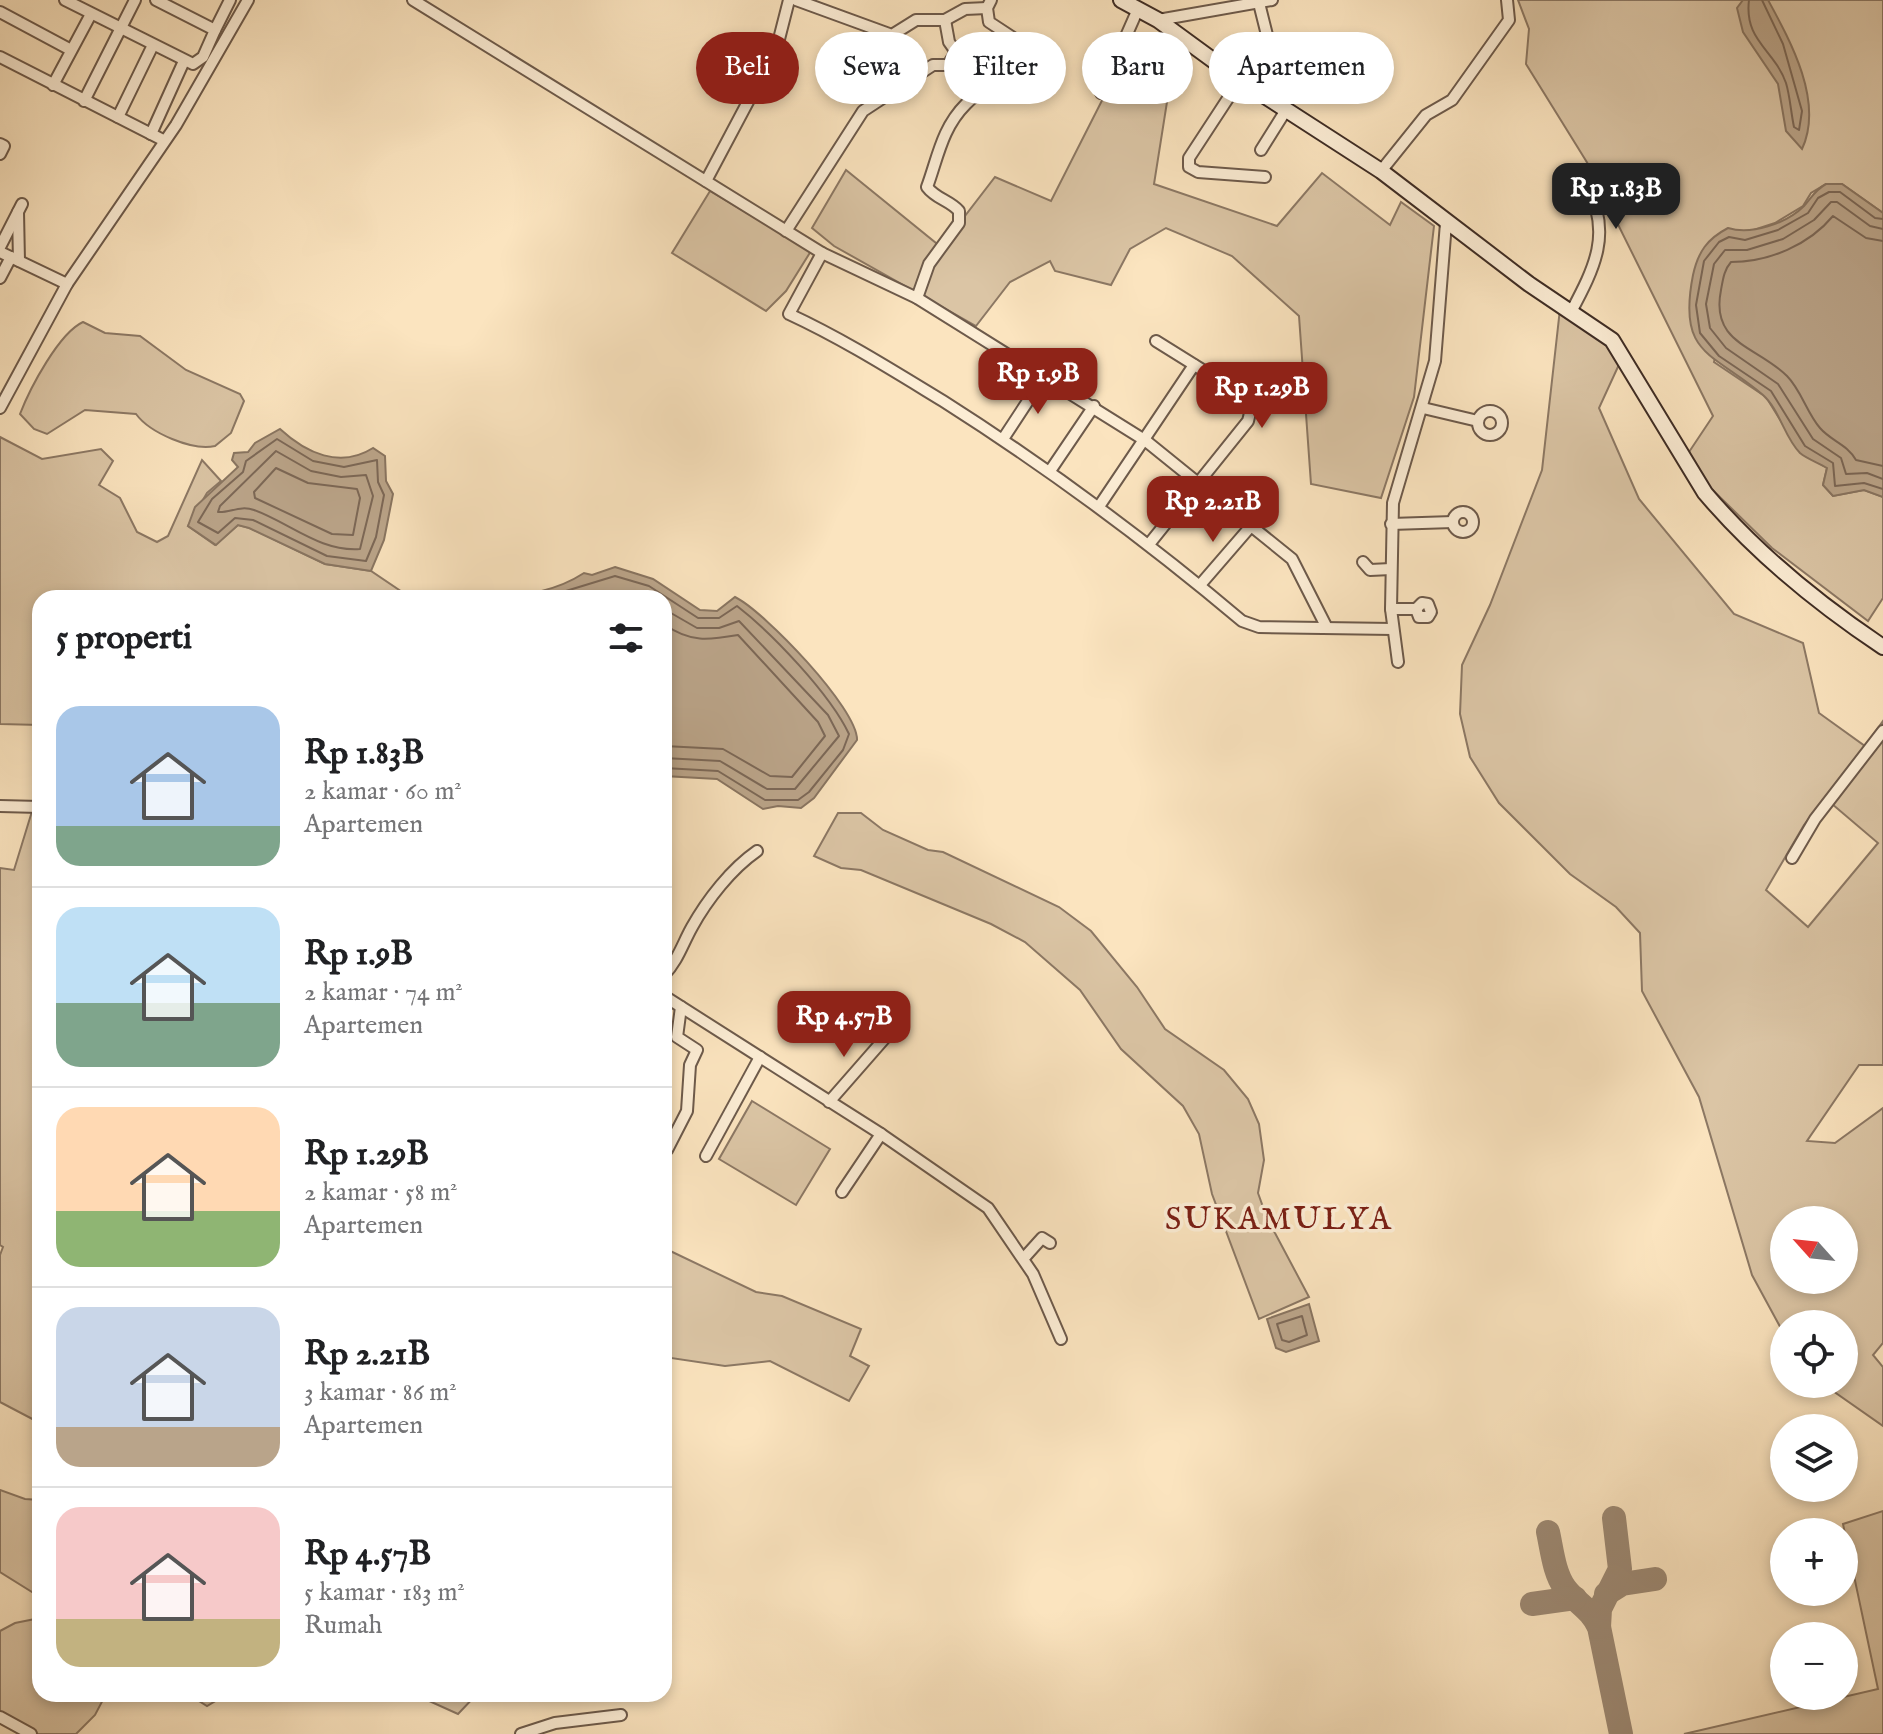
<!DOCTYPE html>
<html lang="id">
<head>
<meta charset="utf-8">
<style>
	:root { --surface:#fff; --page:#f2f2f2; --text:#202124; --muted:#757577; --line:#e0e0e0; --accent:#8f2418 }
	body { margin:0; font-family:"IM FELL English",serif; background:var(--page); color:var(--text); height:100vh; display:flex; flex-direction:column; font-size:30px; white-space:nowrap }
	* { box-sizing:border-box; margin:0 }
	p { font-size:26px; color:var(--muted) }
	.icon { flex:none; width:44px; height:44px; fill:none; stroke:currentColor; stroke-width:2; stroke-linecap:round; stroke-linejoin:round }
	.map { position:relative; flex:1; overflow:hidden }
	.drawer { position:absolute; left:32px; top:590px; width:640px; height:1112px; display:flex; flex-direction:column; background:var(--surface); border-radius:24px; box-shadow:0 4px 12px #0003 }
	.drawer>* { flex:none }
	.guide { position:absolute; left:696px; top:32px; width:760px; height:72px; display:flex; gap:16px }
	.needle { width:52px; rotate:297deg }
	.fabs { position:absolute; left:1770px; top:1206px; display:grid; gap:16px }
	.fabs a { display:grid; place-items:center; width:88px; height:88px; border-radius:50%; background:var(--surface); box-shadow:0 4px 12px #0003; font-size:40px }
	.price { position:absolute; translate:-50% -68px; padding:0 18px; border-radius:16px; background:var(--accent); color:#fff; font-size:26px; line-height:52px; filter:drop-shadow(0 2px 4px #0008) }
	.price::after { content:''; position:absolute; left:50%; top:48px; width:24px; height:18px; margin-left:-12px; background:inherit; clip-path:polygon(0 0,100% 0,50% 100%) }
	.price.current { background:#222; color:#fff }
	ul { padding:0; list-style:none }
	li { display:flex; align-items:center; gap:24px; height:200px; padding:0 24px }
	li+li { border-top:2px solid var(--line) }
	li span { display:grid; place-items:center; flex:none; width:224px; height:160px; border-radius:24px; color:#555 }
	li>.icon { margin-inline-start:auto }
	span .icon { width:96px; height:96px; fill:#fffc; stroke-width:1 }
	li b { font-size:34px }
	h2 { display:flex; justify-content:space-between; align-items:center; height:96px; padding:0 24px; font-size:34px }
	.pill { padding:0 28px; border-radius:36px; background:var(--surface); box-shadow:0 4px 12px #0003; font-size:28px; line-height:72px }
	.pill.current { background:var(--accent); color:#fff }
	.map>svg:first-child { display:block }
</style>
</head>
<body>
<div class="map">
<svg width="1883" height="1734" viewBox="0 0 1883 1734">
	<rect width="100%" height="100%" fill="#fbe4bf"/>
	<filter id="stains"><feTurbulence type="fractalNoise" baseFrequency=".0025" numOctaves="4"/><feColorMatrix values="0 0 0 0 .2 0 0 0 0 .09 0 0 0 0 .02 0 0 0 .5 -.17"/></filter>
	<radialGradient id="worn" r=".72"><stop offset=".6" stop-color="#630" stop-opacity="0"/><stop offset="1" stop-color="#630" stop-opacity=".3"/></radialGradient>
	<g fill="#dbc5a5" stroke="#8c7864" stroke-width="2" fill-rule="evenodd">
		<polygon points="1518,0 1883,0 1883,213 1842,184 1826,184 1811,193 1803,206 1775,223 1744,233 1714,362 1766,397 1800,452 1827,468 1823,485 1833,496 1864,490 1883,497 1883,598 1868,621 1772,548 1683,461 1713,416 1588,164 1526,64 1529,29"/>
		<polygon points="1119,67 1170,83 1154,184 1277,226 1322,173 1390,225 1401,202 1434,226 1414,397 1381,498 1311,484 1299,316 1232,256 1166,228 1130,249 1111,285 1055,271 1050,261 1010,282 976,326 834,246 812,228 846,170 941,247 995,177 1051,201"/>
		<polygon points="710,191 811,251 786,291 766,311 672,253"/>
		<path d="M1560,309L1622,358L1599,408L1639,499L1734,614L1803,643L1819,713L1865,746L1883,721V1065H1859L1807,1141L1835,1143L1883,1108V1343L1873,1355L1883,1367V1426L1823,1384H1844V1324H1784V1334L1752,1275L1699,1097L1642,991L1640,933L1616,907L1570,874L1499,803L1470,757L1460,714L1462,665L1490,605L1542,470ZM1825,798L1878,843L1808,927L1766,890L1804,825ZM1784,1220H1844V1280H1784Z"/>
		<path d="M83,322L105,333L140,336L186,370L240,394L244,401L231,433L215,446C192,451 150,433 136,414L85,410L47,434L34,429L20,414C30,388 59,333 83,322Z"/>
		<polygon points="0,437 42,459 101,449 113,461 99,485 120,498 137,532 157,542 168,536 202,460 221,481 207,493 188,526 215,545 238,525 250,528 325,564 371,571 411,598 40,598 40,725 0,724"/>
		<polygon points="33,808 40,809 40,1423 0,1402 0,1255 3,1247 0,1245 0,868 14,870"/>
		<polygon points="838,813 861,813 883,830 928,850 943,852 1059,907 1091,931 1137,987 1165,1029 1224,1070 1248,1099 1259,1124 1264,1160 1258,1193 1267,1218 1309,1297 1259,1319 1212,1194 1199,1134 1183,1106 1121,1049 1080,990 1025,942 991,924 861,870 841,868 814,856"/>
		<polygon points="752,1101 830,1149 796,1205 719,1159"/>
		<polygon points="664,1248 756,1292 782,1296 861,1329 850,1356 869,1366 849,1401 770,1361 725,1366 664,1357"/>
		<polygon points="0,1490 25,1499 40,1500 40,1597 0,1572"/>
		<polygon points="1883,1511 1883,1734 1684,1734 1878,1689 1843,1524"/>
		<polygon points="40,1618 40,1694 106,1694 95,1715 76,1734 36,1734 0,1714 0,1631 15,1623"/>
		<polygon points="188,1694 227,1694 207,1706"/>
		<polygon points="389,1694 477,1694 458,1714 416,1695"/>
	</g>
	<g fill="#bba58a" stroke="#897561" stroke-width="2">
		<path d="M1743,0H1768C1791,42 1824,102 1802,149L1786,131L1778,84L1743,32L1737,8Z"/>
		<path d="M1826,184H1842L1883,213V497L1864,490L1833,496L1823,485L1827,468C1819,463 1807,459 1800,453C1784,437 1780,410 1763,395C1713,352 1677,356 1693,275C1698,252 1707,239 1728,228C1751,235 1786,224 1804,206C1812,197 1815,190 1826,184Z"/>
		<path d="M280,429C306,453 340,469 373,448L385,456L386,481L393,494L384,540L371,571L325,564L249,528L238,525L216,545L188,526L195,507L238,467L232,460L234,453L248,452L255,443Z"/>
		<path d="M615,567L653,579L700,610L717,611L735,597C764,611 858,709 857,740L814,798L801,808L778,806L763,809L717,779L664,776V598H489L492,594C523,598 558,590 584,573L592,575Z"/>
		<polygon points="1309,1304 1319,1341 1286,1352 1276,1348 1267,1319"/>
	</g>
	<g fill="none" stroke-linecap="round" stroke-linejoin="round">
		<g stroke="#7c6857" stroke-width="2">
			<path d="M1749,0C1744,41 1774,49 1786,83C1790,96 1791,113 1794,127L1799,130L1802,111L1783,44L1762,0"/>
			<polyline points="1883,219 1875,218 1840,192 1829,192 1818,198 1808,213 1778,230 1745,240 1729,237 1719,242 1704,261 1696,305 1700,333 1719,356 1771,391 1805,446 1833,463 1835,486 1864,483 1883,489"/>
			<polyline points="1883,229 1870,226 1837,202 1831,202 1814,220 1783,239 1747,250 1725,250 1714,264 1706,304 1710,328 1726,348 1778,384 1813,439 1841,458 1846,474 1867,473 1883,479"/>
			<path d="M1883,241L1866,238L1833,216C1809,245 1769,262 1731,262C1724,270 1723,279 1721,290C1710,344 1757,346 1787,376C1801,390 1807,413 1820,428C1831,441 1847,444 1856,460L1883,466"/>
			<polygon points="277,439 313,461 344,467 377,460 378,482 384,495 376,537 366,561 327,556 253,520 235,518 218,533 198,522 212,499 243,472 246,461"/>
			<path d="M276,451L311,471L341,477L366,475L373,496L360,549C320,552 290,523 254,510C240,505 230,513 218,512L220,506Z"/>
			<polygon points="276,468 308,483 357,489 360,498 353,535 332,534 255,498 254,492"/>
			<path d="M543,598L615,576L649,586L698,618H719L737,606C772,633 830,694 849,734L843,750L809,792L798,800H765L718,771L664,768"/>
			<polyline points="664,609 697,628 719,628 739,621 828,715 839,736 795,789 767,789 720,761 664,758"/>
			<path d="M664,624C690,643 709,640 738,635L818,722L825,736L792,777L770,776L723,749L664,746"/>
			<polygon points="1302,1316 1307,1335 1289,1342 1282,1340 1277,1324"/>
		</g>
		<g stroke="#9c8872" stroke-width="24">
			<path d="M1548,1532C1552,1550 1554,1573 1565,1588C1577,1604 1590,1608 1599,1627L1621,1734"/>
			<polyline points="1606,1594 1622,1584 1655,1579"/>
			<polyline points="1532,1604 1575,1598"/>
			<polyline points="1599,1627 1600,1609 1620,1569 1614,1518"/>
		</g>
		<defs>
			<g id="street">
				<polyline points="65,0 193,64 203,57 215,30 156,0"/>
				<polyline points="413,0 822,253 917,298 1146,441 1292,559 1326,626"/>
				<polyline points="796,0 892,35 916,20 945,20 965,9 987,8"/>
				<polyline points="1259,3 1267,35 1275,46"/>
				<polyline points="0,12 71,50"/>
				<polyline points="1158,20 1272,0"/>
				<polyline points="215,30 230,0"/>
				<polyline points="0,57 163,140"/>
				<polyline points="1240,80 1189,158 1189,167 1198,172 1265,177"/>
				<polyline points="53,85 91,14"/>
				<polyline points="1101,93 1138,9"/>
				<polyline points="84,101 135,0"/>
				<polyline points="118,117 153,45"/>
				<polyline points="151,134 184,61"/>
				<polyline points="0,144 4,146 0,154"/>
				<polyline points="1261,150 1286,110"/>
				<polyline points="1381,171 1426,115 1452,100 1509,20 1507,0"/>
				<polyline points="706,181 777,47 789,0"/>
				<path d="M1569,187L1587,186C1612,233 1595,267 1571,312"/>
				<polyline points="18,212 19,261"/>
				<polyline points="786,231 863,111 933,65 948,65 956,52 949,42 945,20"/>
				<polyline points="0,247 22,204"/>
				<polyline points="0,252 67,284"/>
				<path d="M822,253L789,314C843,339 892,370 943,401C1050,469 1146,540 1242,621L1259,627L1393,629"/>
				<polyline points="0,278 11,257"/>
				<path d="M917,298L929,264L959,223V211C949,200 936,199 927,187C938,157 942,128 966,104C987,83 1001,81 1020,55L1018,41L989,22L987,8L991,0"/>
				<polyline points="0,408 67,284 176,125 248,0"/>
				<polyline points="1423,408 1478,421"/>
				<circle cx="1490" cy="423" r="12"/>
				<polyline points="1003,439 1045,375"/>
				<polyline points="1050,471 1094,406"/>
				<polyline points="1100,505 1194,365"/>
				<circle cx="1463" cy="522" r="10"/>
				<polyline points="1391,524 1453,522"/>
				<path d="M1150,543L1248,421C1252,408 1250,404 1241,394L1156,341"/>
				<polyline points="1363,562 1370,570 1391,569"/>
				<polyline points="1200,585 1251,526"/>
				<polygon points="1422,603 1428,604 1431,612 1428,617 1419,617 1416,609"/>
				<polyline points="1391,609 1416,609"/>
				<polyline points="1398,662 1391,609 1393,503 1435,361 1446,223"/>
				<polyline points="0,806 40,807"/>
				<polyline points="1792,858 1815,819 1883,731"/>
				<path d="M664,975C678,960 682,945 692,927C707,900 731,869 757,851"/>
				<polyline points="664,996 881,1134 988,1208 1033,1274 1061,1339"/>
				<polyline points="829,1102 885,1038"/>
				<polyline points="667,1150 687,1111 690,1065 697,1050 677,1037 681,1007"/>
				<polyline points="706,1156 760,1057"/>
				<polyline points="842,1192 881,1134"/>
				<polyline points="1024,1258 1042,1238 1050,1243"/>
				<polyline points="0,1717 31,1734"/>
				<polyline points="521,1734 555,1723 621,1715"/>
			</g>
			<path id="secondary" d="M1121,0L1158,20L1240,80L1381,171L1529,284L1612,340L1705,493C1756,553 1817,603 1883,647"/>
		</defs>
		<use href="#street" stroke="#6d5a4b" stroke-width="14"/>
		<use href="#secondary" stroke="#3e2c24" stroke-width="18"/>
		<use href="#street" stroke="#fcedd5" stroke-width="10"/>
		<use href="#secondary" stroke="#fcedd5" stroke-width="14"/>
	</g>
	<g text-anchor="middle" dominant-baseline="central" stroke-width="7" stroke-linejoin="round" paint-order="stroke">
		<g font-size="32" letter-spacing="2" fill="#7a1f14" stroke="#fcedd5">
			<text x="1279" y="1220">SUKAMULYA</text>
		</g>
	</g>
	<rect width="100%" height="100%" filter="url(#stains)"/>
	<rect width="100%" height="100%" fill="url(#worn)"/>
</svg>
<div class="fabs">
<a><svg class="needle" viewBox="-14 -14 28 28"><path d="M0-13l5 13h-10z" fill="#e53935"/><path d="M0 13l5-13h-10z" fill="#757577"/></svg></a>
<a><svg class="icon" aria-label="locate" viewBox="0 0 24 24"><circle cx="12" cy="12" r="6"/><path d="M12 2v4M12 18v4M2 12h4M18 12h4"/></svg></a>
<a><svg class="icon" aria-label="layers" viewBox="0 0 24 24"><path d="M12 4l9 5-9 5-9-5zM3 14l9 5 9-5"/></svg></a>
<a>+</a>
<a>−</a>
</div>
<b class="price current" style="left:1616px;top:231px">Rp 1.83B</b>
<b class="price" style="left:1038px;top:416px">Rp 1.9B</b>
<b class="price" style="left:1262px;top:430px">Rp 1.29B</b>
<b class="price" style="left:1213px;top:544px">Rp 2.21B</b>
<b class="price" style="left:844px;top:1059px">Rp 4.57B</b>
<div class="guide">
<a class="pill current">Beli</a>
<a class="pill">Sewa</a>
<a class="pill">Filter</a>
<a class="pill">Baru</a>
<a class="pill">Apartemen</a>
</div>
<section class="drawer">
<h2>5 properti<svg class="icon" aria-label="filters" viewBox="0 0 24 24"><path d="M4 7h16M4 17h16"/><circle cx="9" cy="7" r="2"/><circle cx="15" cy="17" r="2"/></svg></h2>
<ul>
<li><span style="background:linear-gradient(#a9c7e8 75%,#7fa58c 0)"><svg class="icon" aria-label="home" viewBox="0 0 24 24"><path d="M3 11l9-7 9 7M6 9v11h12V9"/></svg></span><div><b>Rp 1.83B</b><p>2 kamar · 60 m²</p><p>Apartemen</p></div></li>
<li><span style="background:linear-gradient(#bfe0f5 60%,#7fa58c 0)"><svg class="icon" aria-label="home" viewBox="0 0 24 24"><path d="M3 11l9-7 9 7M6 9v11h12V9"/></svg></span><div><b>Rp 1.9B</b><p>2 kamar · 74 m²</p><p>Apartemen</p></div></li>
<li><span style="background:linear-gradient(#ffd9b3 65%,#8fb573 0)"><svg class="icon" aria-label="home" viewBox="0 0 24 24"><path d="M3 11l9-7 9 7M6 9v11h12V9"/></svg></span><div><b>Rp 1.29B</b><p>2 kamar · 58 m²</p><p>Apartemen</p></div></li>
<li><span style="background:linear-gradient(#c9d6e8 75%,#b9a48a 0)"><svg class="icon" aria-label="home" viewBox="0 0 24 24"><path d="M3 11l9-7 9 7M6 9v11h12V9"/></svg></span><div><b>Rp 2.21B</b><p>3 kamar · 86 m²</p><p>Apartemen</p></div></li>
<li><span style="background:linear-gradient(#f6c9c9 70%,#c2b280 0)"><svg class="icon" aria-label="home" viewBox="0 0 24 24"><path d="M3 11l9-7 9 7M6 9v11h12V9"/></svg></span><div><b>Rp 4.57B</b><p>5 kamar · 183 m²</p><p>Rumah</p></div></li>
</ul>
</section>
</div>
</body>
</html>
